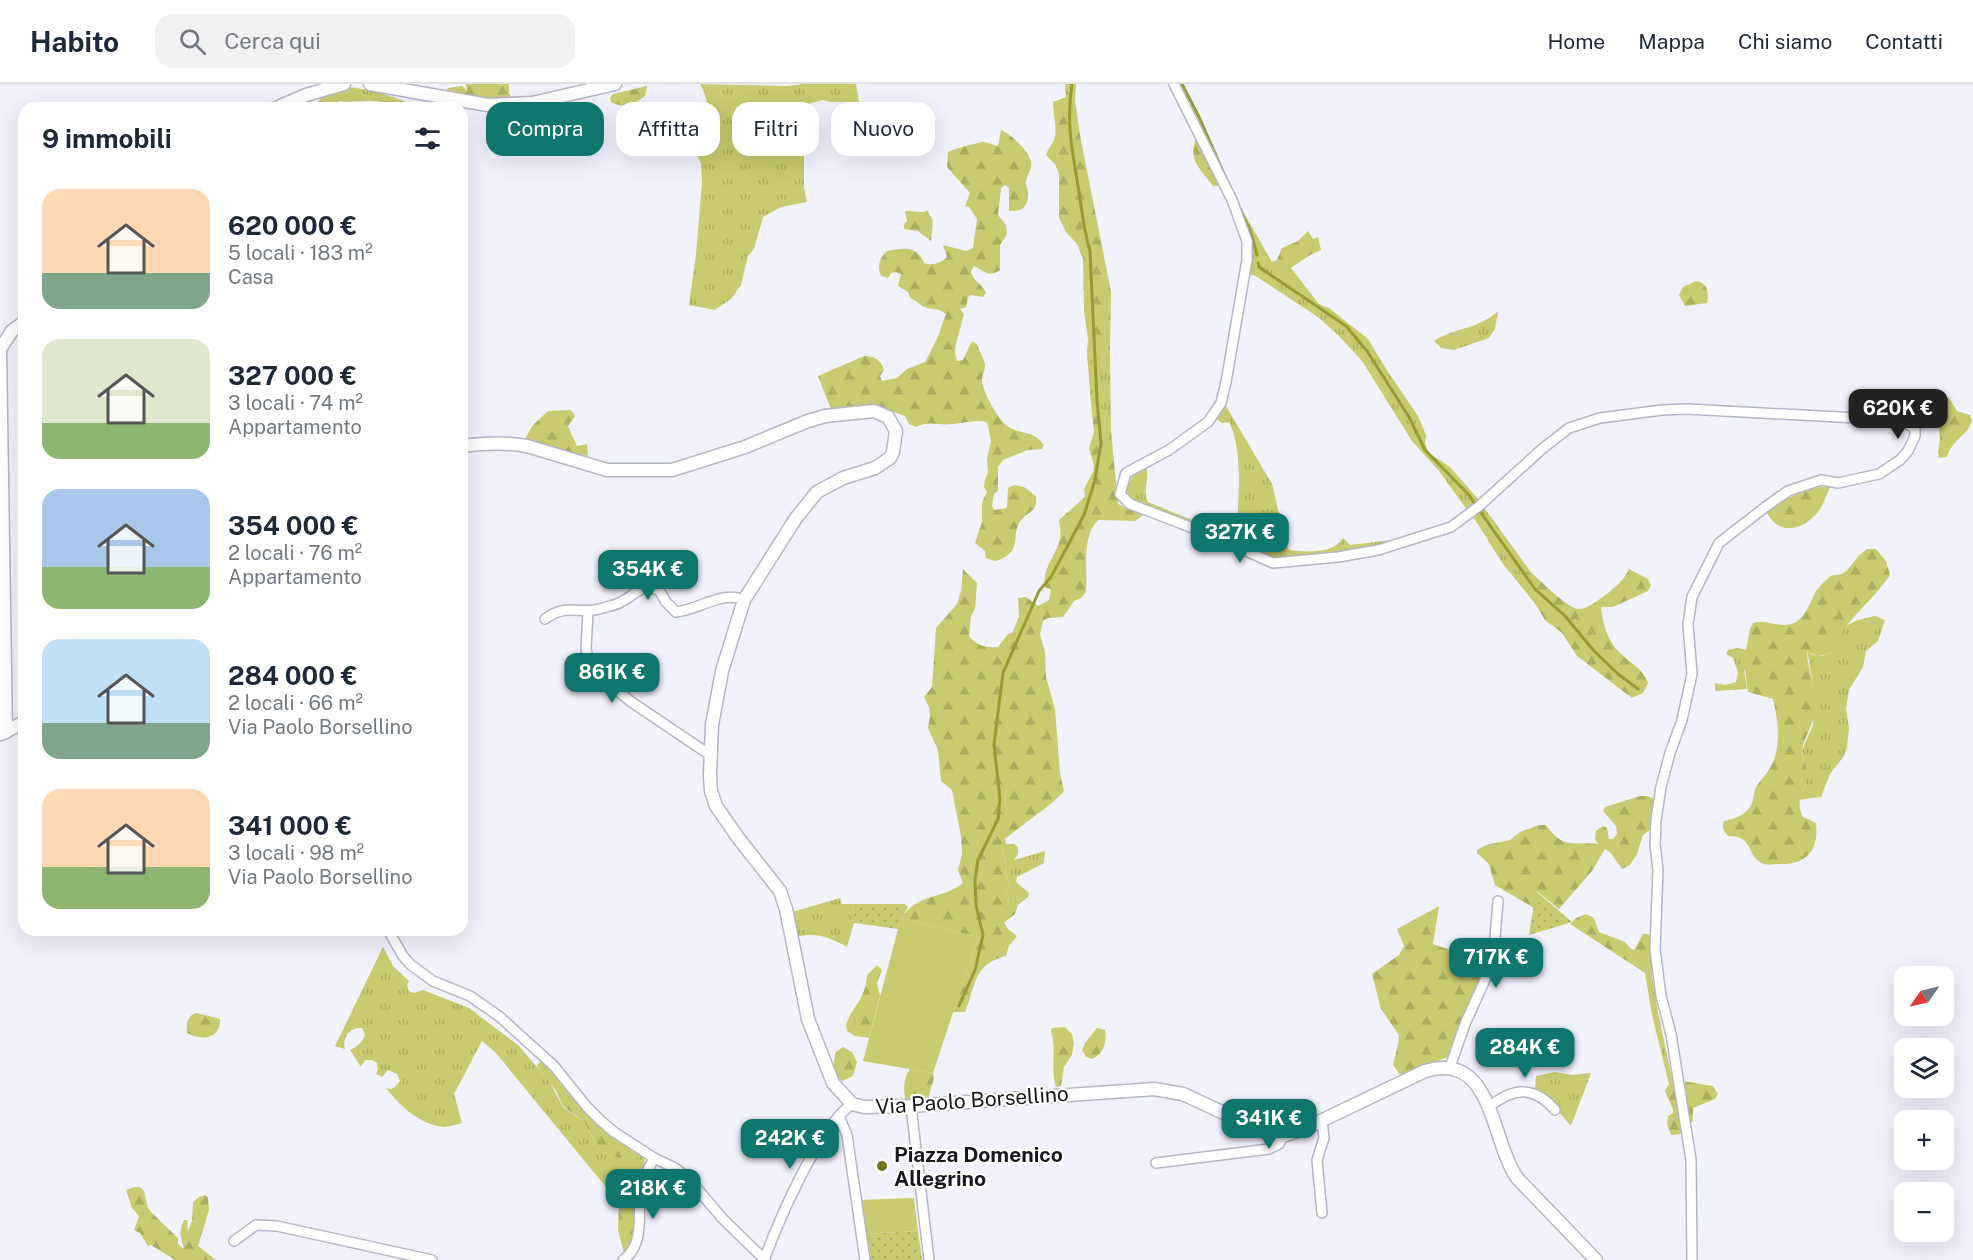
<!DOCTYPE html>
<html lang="it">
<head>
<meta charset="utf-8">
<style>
	:root { --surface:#fff; --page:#f2f2f3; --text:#1f2937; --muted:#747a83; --line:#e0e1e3; --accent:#0f766e }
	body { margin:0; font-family:"Public Sans",sans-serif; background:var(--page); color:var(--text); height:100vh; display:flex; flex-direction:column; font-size:22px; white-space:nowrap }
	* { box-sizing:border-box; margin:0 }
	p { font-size:20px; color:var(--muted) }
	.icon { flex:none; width:33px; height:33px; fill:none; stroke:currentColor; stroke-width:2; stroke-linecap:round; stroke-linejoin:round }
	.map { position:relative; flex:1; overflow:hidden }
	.drawer { position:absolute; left:18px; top:18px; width:450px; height:834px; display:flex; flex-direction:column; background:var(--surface); border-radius:18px; box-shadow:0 6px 24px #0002 }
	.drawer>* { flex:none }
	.top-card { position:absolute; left:486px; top:18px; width:570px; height:54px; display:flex; gap:12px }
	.needle { width:39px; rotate:236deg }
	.fabs { position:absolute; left:1894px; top:882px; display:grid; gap:12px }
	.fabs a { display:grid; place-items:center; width:60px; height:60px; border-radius:12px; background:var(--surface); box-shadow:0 6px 24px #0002; font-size:30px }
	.price { position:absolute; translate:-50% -51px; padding:0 14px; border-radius:12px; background:var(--accent); color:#fff; font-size:20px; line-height:39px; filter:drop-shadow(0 2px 3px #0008) }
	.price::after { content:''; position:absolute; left:50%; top:36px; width:18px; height:14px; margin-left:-9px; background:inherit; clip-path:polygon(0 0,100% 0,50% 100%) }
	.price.on { background:#222; color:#fff }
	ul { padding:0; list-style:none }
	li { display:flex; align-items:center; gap:18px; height:150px; padding:0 24px }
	li span { display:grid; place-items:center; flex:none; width:168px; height:120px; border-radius:18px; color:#555 }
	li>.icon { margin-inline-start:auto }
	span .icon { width:72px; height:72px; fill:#fffc; stroke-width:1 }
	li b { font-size:26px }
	h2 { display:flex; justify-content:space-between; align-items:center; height:72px; padding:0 24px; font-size:26px }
	.tag { padding:0 21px; border-radius:18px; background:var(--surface); box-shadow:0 6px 24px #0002; font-size:21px; line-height:54px }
	.tag.on { background:var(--accent); color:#fff }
	header { display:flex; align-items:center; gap:36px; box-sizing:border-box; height:84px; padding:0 30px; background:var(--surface); border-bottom:2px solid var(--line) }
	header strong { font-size:28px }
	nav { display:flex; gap:33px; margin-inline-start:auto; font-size:21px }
	.search { width:420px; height:54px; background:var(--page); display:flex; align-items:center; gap:15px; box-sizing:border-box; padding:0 21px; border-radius:18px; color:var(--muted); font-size:22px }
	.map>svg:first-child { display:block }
</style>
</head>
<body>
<header>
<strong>Habito</strong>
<div class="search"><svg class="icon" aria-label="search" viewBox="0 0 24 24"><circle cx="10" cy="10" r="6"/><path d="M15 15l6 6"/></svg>Cerca qui</div>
<nav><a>Home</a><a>Mappa</a><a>Chi siamo</a><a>Contatti</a></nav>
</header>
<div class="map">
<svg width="1973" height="1176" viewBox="0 0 1973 1176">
	<defs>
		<pattern id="grass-tufts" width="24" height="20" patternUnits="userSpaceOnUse" patternTransform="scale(1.5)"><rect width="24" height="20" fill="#c8cb6f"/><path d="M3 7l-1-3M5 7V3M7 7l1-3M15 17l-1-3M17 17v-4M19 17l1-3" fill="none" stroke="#abae60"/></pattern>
		<pattern id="forest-firs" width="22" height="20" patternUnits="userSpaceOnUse" patternTransform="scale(1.5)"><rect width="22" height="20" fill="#c8cb6f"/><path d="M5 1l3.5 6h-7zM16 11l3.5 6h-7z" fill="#abae60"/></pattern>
		<pattern id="park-dots" width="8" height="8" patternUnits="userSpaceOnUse" patternTransform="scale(1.5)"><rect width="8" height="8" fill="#c8cb6f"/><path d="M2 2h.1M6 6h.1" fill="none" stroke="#abae60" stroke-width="1.8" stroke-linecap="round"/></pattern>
	</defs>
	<rect width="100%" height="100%" fill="#f2f2fd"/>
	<g fill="url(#grass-tufts)">
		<path d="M700,0L788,2L802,0H856L859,18H831L823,16L804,21V104L807,118L781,123L763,133L754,165L748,172L741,201L731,215L715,226L689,221L696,170L702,99L701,80L694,63C697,56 703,56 708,50C715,41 706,10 700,0Z"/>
		<path d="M348,3C370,5 389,11 409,19C396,24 387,18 374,17C362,16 351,19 339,17L334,24H318V18L323,12Z"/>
		<polygon points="565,19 579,19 577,32 515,44 512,28"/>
		<path d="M1236,115L1272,178L1277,176C1280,181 1285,184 1291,184L1319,220L1329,224L1368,255L1388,288L1418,332L1426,351L1425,359L1429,369L1450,383L1479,416L1467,426L1439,387L1412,357L1362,277L1339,252L1318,233L1280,208L1254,191L1247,192L1249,176Z"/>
		<path d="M1498,227L1495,245L1489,254L1454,266L1441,264L1434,257C1455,243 1478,246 1498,227Z"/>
		<path d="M1110,267L1111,347L1106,345L1104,338L1106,328L1091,320L1087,268C1096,273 1102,274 1110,267Z"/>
		<path d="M1226,322L1272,400L1286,459L1289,466C1306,468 1334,470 1343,454L1350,461L1383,457L1407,456L1301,474L1272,475L1236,460C1237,425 1245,369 1229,338L1222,339L1215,334L1222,323Z"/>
		<path d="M1144,382L1146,383C1150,395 1142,406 1148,418L1202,440L1210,444L1209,449C1191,441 1131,424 1126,405L1133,391Z"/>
		<polygon points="1483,422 1530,487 1522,490 1517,497 1503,480 1472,431"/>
		<path d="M1875,532L1885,536L1878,557L1866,567L1863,583L1849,606L1846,625L1849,644L1847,663L1844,672L1830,690L1821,713L1798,716L1805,703L1807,689L1802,666L1813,641L1814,607L1807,565L1812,571L1822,572L1832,568C1842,540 1848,538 1875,532Z"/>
		<polygon points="1733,574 1742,574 1747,605 1715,607 1715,599 1725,601 1736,598 1738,588"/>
		<path d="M1005,755L1006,760H1014L1018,763V770L1014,776L1045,767L1044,779L1017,793L1016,798L1029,809L1028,813L1010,817L1005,813L1010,800C1004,790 1006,783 1004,771C1003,766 1001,763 1002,757Z"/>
		<path d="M840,814L842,820H853L854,839L847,863C829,853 816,848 796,853L792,828Z"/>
		<path d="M383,863L393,882L409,897L407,901L409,907L414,909L423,906L469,924L518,961L549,997L563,1023L584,1038L596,1060L619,1074L642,1070C652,1087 631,1108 619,1119L496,969L482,957L454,1010L462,1039C457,1040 449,1043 444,1043C420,1041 399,1021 386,1004L391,1005L395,1003L400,997L397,990L388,986L382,993L376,990L378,986L377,979L372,976H365L361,983L350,966C358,962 362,959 365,951L362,944C349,943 342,954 345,965L335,962Z"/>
		<polygon points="1658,929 1673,999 1669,1000 1652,931"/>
		<polygon points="1555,988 1572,991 1591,989 1571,1042 1546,1013 1535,1005 1536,992"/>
	</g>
	<g fill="url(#forest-firs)">
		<polygon points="466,0 509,0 509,9 514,17 488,20 446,8 448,4 462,2 467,7"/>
		<path d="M1065,0H1076L1075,16L1080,51L1111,208L1110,267C1102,274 1096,273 1087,268L1088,255L1084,228L1083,174L1077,160L1066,148L1059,134V90L1055,80L1046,71C1048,64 1053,60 1055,53C1057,42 1053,30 1053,18L1066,13Z"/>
		<path d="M647,2L645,12C634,20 624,25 611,18L610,14L613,10Z"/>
		<path d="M1001,46C1010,49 1031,69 1031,79C1032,86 1027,91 1026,97C1025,103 1027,101 1028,107C1029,121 1024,128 1009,127V104L1005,101L1001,104L998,131L1006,141L1007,150L1000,161V186C989,194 984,187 974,182L971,187C973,198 982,199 986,209L983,213L971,211L968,213L966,223L960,225L964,230L956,260L955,269L957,277L963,276L972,257L977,260C979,267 982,271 984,277C987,284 982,290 982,296C982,307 998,335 1007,342C1020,351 1033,345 1044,361L1042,365L1028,366L1003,376L998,383V407L994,410L992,422L995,426L1007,424L1008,404L1014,401L1024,403L1036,412C1038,430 1026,427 1019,439C1014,448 1017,459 1012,467C1007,473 1002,475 995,477L986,474L985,467L975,459L982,438V418L987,408L984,403L985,395L988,389L987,375L991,357L987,338C975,335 965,339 953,340C939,342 929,336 916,343L909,340L905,332L885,325L832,328L818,292L864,272C874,272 881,276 884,286L880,292L882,297L897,294L907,285L925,278L937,255L946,230C937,224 936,226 927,224C920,222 917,216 910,214L908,208L898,202L901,190L896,188L891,189L888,194L881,192C877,183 879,174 887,167C903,164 917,161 924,179C932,182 941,179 947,173L943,161L966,167L973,164L977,135L969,123L965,122L970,109L947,83L948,68C953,65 977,59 983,58C987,58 993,61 998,62Z"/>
		<path d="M1197,51L1221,102H1213C1199,83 1187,76 1197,51Z"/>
		<polygon points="927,126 933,137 931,157 918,147 904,145 904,140 907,137 905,127 924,128"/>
		<path d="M1308,147L1313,155L1318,153L1321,166L1310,171L1291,184C1284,185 1280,181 1277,176L1282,164L1298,157Z"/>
		<path d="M1696,197C1708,199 1709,209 1707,219L1685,222L1679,211L1683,203Z"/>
		<path d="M1938,312L1949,314L1957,327L1970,331L1972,337C1966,353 1951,357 1947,373L1939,374L1938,368L1940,354L1935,317Z"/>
		<path d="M1091,320L1106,328L1104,338L1106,345L1111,347L1118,420L1143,431L1135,437L1098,436C1081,453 1088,486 1086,508L1081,514L1074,517L1063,533L1048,534L1043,537L1040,550L1045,569L1046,593L1055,625L1060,689L1064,707L1052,719L1002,757C1001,763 1003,766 1004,772C1006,783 1004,790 1010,800L1005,813L1010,817L1028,813L1018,821L1015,830L1004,839L1009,846L1017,852L1009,862L1006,872C972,881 977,899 965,928H953L978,853L901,834C918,809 941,816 963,799L958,786L962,770L961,752L956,727L952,706L941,697L938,666L928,644L930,632L929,623L924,613L932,603L936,544L957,520L961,507L963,485L977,499L975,525L971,532L969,552C977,562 986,564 998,563L1008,550L1012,549L1019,533L1018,514L1026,513L1038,522L1049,516L1051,505L1046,504C1039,489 1057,470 1060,455C1061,449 1060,442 1059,436L1085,413L1084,405L1093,388L1094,381L1089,364L1094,348Z"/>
		<polygon points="571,326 575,332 568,342 577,362 587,360 588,372 524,357 532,342 548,327"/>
		<path d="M1819,403H1830C1827,410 1824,419 1820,425C1805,446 1779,454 1766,427C1782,416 1799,408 1819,403Z"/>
		<path d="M1867,465H1876L1886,477L1890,491C1872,518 1844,536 1832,568C1820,573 1816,574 1807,566C1807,585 1816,603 1816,622C1815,640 1804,652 1802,666C1802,673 1807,681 1807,689C1808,708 1793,713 1803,733L1816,739C1819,764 1808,781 1780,780C1774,780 1767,782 1762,779C1745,771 1755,752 1728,752C1724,747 1721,744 1724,737C1737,734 1749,730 1753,716C1754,711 1754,707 1756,703C1760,696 1766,691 1770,684C1782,664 1778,636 1773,615L1748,608L1745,587L1741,582L1742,574H1733L1726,570L1728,566L1737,564L1746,566L1750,545L1753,539C1767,535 1780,545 1794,539C1809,532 1810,512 1821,501C1823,499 1828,494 1831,492C1836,490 1840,492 1845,488C1853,481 1857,471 1867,465Z"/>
		<path d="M1629,485L1648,495L1651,501L1648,507L1613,523H1601C1603,542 1608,558 1622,571C1632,580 1644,586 1648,599L1643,609L1632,614L1577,572L1562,549L1545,536L1536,521L1517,497L1522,489L1530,487C1538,495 1569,525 1578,525C1586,526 1597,517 1603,513C1613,505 1624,497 1629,485Z"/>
		<path d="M1640,712H1647L1655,715L1650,746L1643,751L1637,770L1630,781L1622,785L1610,768L1605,765L1592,787L1559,825L1537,807L1534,824L1495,801L1489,780L1477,769V766L1486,761L1510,756L1520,748L1539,741H1546C1564,766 1571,757 1598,760L1595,755L1596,747L1603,742L1607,744L1609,755H1613L1617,750L1616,742L1603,727L1605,723Z"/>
		<polygon points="1439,822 1433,860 1485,878 1486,883 1450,972 1401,992 1393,981 1398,960 1399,951 1381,925 1372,890 1399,871 1404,862 1397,845"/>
		<polygon points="1586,830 1594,834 1599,848 1625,858 1631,865 1634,866 1643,850 1648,850 1652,853 1652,891 1658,929 1652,931 1645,889 1570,840 1576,834"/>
		<path d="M877,881L882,886L877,899L880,912L869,954L855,952L847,947L846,940C854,921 866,914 867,891Z"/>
		<path d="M196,929L220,935C221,955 201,957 187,949C186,940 187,932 196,929Z"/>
		<path d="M1065,943L1072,950L1074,959L1072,971L1064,983L1061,1002L1056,1003C1050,984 1057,966 1051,947L1052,944Z"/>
		<path d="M1097,944L1105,946C1107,958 1104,970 1092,975L1086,973L1082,966L1085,959Z"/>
		<path d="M843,963L852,968L857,978L853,992L842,997C831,990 833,979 836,968Z"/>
		<polygon points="540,977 544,979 567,1007 591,1032 642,1070 636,1075 631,1076 626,1073 619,1074 605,1067 596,1060 584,1038 563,1022 556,1007 537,982"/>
		<path d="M910,985L933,989L934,994L927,1018L906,1020C904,1008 902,996 910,985Z"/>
		<polygon points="1683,997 1713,1002 1718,1010 1715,1015 1693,1024 1693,1037 1687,1043"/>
		<path d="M1670,999L1677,1001L1683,1047L1681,1050L1671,1051L1667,1040L1668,1032L1673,1029C1674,1023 1666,1013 1665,1006Z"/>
		<polygon points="639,1091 643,1094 634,1160 624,1169 618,1146 619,1119 631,1106 635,1093"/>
		<path d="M134,1103H140L144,1107L148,1124L152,1129L178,1154V1160L184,1165C181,1154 178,1148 184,1136H187L188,1147L192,1137L193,1118L199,1113L205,1111L208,1113L209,1126L198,1162L216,1176H175L151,1161L148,1162L140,1149L134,1146L139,1132L132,1124L126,1106Z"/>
	</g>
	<g fill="url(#park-dots)">
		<polygon points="1536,807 1572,838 1529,851"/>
		<polygon points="853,820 905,820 908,823 901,834 898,845 854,839"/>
		<polygon points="918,1147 922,1176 867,1176 864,1150"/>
	</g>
	<g fill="#c8cb6f">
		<polygon points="901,834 978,853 933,989 863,977"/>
		<polygon points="914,1114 918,1147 864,1150 859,1116"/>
	</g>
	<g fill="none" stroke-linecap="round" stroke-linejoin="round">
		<g stroke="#989a33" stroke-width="3">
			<polyline points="1182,0 1200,35 1225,92"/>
			<polyline points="1238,120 1251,149 1257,171"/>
			<polyline points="1258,179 1259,183 1346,242 1367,267 1409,333 1425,366 1469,411 1474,419"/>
			<polyline points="1479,426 1535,505 1565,532 1594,567 1617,589 1638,605"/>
			<path d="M959,922L975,886L983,851L976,821L975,796L978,776L998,735L1000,715L994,660L1003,589L1039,507L1051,493L1084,431L1095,396L1101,359L1097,317L1090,167C1083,145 1082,124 1078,102C1072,65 1066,39 1072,0"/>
		</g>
		<defs>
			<g id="street">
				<polyline points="1174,0 1232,116 1247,157 1247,176 1226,298 1221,319 1208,338 1169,366 1126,389 1120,410 1130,420 1203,448 1273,479 1338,473 1378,466 1451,443 1478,423 1542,365 1569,344 1600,334 1662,326 1687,325 1895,336 1904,338 1915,345 1915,352 1908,367 1900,376 1879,390 1838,399 1821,396 1788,407 1768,421 1719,459 1692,513 1688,540 1692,590 1682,636 1670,669 1661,703 1656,736 1655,760 1658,786 1655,865 1661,912 1671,950 1691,1076 1692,1176"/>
				<polyline points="588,527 586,565 590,584 630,617 710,671"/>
				<path d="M545,535C568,518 579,532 603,524C609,522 616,521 621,518C637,510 639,500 659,506L666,518L676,528C698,526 723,506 744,516"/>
				<polyline points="388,846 403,872 411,881 433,897 470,912 500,933 554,982 587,1023 600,1036 614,1048 654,1074 675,1084 688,1094 722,1134 765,1176"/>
				<polyline points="1450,983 1465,940 1493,878 1498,817"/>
				<polyline points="911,1022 929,1176"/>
				<path d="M1490,1022C1514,1004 1534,1001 1555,1026"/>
				<polyline points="839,1032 847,1051 865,1176"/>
				<polyline points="1322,1037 1324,1054 1317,1076 1322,1129"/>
				<polyline points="1156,1079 1269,1065 1279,1060 1283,1052"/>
				<polyline points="234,1157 256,1141 277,1142 432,1176"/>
				<path d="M623,1176C648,1158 635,1125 642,1100C645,1091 650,1082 654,1074"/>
				<path d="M764,1176C779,1136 818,1044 852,1020"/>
			</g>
			<g id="secondary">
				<polyline points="370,0 488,21 532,19 615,0"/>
				<polyline points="276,24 306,11 344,0"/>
				<path d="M462,362C484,359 505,358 527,362L607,386H672L745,363L808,337L825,332L874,327L888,333L896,347L893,368L890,374L875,384L843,394L817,408L796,434L744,516L722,587L712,641L710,691L711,707L716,722L739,755L780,807L786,825L808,935L833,999L852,1020L864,1023L911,1022L1154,1005L1183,1010L1269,1050L1283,1052L1304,1045L1425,987C1493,966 1491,1057 1517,1094L1596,1176"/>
				<polyline points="6,648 0,265 12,247 24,238"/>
				<polyline points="1,650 24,638"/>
			</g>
		</defs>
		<use href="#street" stroke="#b5b6c6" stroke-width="12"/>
		<use href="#secondary" stroke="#b5b6c6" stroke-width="15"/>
		<use href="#street" stroke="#fff" stroke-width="9"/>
		<use href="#secondary" stroke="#fff" stroke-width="12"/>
	</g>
	<circle fill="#727419" stroke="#fff" stroke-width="2" cx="882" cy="1082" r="6"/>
	<g text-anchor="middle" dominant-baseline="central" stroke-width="4.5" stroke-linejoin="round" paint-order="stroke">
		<g font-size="21" fill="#17171d" stroke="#fff">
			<text transform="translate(972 1016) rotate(-4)">Via Paolo Borsellino</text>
		</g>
		<g font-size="21" font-weight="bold" fill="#17171d" stroke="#fff" text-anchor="start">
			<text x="894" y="1070">Piazza Domenico<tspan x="894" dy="24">Allegrino</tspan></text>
		</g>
	</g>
</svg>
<div class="fabs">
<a><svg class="needle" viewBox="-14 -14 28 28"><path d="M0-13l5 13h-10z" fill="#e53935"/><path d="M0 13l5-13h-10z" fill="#747a83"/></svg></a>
<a><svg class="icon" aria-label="layers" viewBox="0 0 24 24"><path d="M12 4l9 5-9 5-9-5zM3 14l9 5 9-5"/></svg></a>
<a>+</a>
<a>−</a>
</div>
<b class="price on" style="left:1898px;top:356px">620K €</b>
<b class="price" style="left:1240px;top:480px">327K €</b>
<b class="price" style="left:648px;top:517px">354K €</b>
<b class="price" style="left:612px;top:620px">861K €</b>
<b class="price" style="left:1496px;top:905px">717K €</b>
<b class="price" style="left:1525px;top:995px">284K €</b>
<b class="price" style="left:1269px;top:1066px">341K €</b>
<b class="price" style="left:790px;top:1086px">242K €</b>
<b class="price" style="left:653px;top:1136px">218K €</b>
<div class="top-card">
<a class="tag on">Compra</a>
<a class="tag">Affitta</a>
<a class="tag">Filtri</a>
<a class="tag">Nuovo</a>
</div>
<section class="drawer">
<h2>9 immobili<svg class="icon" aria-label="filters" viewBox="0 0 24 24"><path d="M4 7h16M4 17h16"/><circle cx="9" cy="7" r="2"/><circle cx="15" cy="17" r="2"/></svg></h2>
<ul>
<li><span style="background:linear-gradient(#ffd9b3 70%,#7fa58c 0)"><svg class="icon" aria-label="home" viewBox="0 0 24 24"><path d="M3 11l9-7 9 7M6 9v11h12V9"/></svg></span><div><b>620 000 €</b><p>5 locali · 183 m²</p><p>Casa</p></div></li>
<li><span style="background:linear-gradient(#dfe7d0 70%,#8fb573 0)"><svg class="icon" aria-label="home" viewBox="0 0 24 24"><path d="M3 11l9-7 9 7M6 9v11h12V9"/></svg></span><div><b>327 000 €</b><p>3 locali · 74 m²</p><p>Appartamento</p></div></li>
<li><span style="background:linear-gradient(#a9c7e8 65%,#8fb573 0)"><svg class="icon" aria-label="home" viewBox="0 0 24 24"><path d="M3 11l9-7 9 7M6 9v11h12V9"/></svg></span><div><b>354 000 €</b><p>2 locali · 76 m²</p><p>Appartamento</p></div></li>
<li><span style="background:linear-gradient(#bfe0f5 70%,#7fa58c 0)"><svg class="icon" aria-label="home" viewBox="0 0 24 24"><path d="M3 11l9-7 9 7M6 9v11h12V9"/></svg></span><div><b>284 000 €</b><p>2 locali · 66 m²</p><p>Via Paolo Borsellino</p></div></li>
<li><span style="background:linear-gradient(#ffd9b3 65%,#8fb573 0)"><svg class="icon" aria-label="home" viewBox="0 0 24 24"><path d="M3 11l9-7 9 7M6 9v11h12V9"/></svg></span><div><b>341 000 €</b><p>3 locali · 98 m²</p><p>Via Paolo Borsellino</p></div></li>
</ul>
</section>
</div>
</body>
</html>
